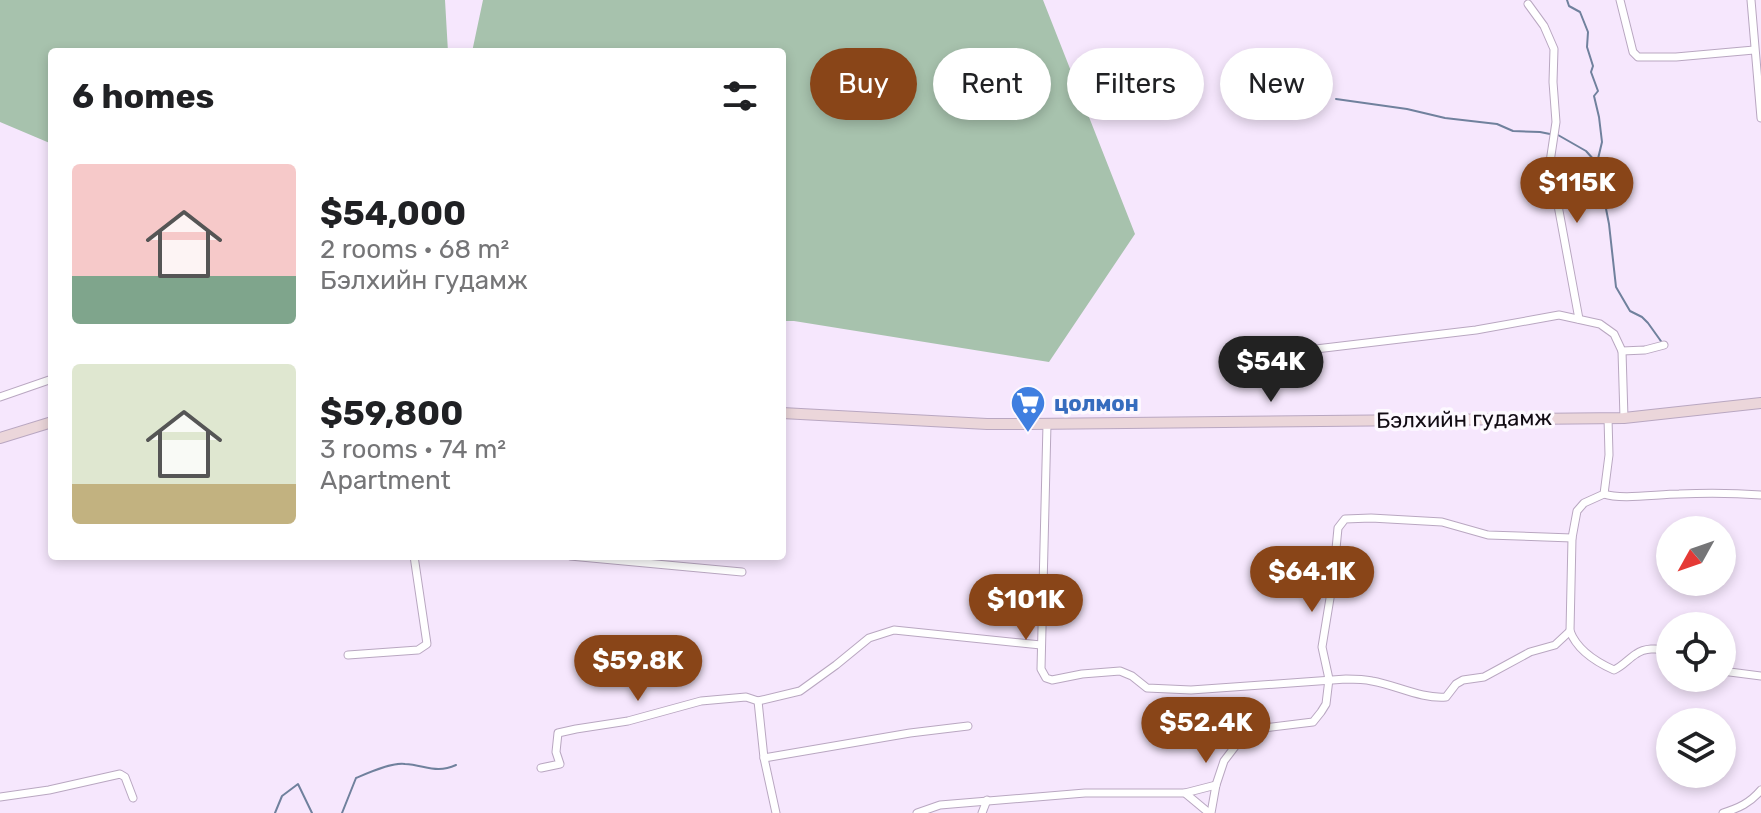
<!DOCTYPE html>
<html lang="en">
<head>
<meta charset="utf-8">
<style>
	:root { --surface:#fff; --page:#f2f2f2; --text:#202124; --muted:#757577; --accent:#894518 }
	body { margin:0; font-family:Rubik,sans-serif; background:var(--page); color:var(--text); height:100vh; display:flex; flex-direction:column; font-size:30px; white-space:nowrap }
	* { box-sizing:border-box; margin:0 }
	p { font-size:26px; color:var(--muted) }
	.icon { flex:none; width:44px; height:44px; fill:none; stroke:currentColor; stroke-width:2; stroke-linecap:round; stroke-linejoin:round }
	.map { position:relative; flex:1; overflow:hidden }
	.sheet { position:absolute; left:48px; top:48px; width:738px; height:512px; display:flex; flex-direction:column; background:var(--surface); border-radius:8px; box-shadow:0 4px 12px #0003 }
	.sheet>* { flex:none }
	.guide { position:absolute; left:810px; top:48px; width:760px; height:72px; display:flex; gap:16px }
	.needle { width:52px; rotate:230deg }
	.fabs { position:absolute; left:1656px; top:516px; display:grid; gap:16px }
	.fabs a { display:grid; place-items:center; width:80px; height:80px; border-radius:50%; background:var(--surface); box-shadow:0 4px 12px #0003; font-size:40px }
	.price { position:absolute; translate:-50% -68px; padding:0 18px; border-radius:28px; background:var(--accent); color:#fff; font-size:26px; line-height:52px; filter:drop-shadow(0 2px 4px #0008) }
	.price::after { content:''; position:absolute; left:50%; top:48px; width:24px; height:18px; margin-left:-12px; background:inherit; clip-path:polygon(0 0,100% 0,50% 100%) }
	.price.active { background:#222; color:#fff }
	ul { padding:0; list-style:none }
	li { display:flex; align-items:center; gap:24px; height:200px; padding:0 24px }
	li span { display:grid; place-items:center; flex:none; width:224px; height:160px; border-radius:8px; color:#555 }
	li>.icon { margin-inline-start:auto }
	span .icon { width:96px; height:96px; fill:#fffc; stroke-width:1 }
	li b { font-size:34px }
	h2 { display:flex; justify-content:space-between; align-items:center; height:96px; padding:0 24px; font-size:34px }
	.tag { padding:0 28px; border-radius:36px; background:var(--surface); box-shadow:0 4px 12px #0003; font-size:28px; line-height:72px }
	.tag.active { background:var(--accent); color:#fff }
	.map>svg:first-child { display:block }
</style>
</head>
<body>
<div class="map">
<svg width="1761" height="813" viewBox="0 0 1761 813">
	<rect width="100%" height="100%" fill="#f6e7fd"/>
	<g fill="#a7c2ad">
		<polygon points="0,0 445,0 448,52 52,52 52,144 0,122"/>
		<polygon points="483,0 1043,0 1135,234 1049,362 794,321 782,321 782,52 472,52"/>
	</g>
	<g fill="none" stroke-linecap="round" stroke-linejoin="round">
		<g stroke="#70819d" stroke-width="2">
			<polyline points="1567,0 1569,6 1580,12 1588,32 1587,47 1593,66 1591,72 1598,91 1594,96 1599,117 1602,142 1597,163 1609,224 1616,287 1630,311 1642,317 1648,323 1663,344"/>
			<polyline points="1336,99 1407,109 1445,118 1497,124 1513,131 1540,132 1550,134"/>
			<polyline points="1558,135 1586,151 1595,161"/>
			<polyline points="275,813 282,796 298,784 312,813"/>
			<path d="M342,813L356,778C368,773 392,762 405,764C425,765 436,774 456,765"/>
		</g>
		<defs>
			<g id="minor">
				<polyline points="1620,0 1633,52 1638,57 1676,57 1754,50"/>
				<polyline points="1751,0 1761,118"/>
				<polyline points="1528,4 1544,26 1554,49 1553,82 1556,122 1550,162 1579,319"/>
				<polyline points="1262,350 1299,351 1476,330 1559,315 1600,324 1614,334 1622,351 1645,350 1664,345"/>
				<polyline points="1622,351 1624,418"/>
				<polyline points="0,397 52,379"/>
				<path d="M1608,418L1609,455L1604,494L1584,503L1577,511L1572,538L1570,631C1577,650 1596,662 1614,670C1623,666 1628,659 1636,654C1646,647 1659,649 1670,650"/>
				<path d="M1047,424L1041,669L1046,678L1052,680L1082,674L1120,671L1132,676L1147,688L1191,690L1346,679C1355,679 1363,679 1372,681C1396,685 1421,699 1446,697L1456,684L1463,680L1484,677L1530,652L1555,645L1570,631"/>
				<path d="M1604,494C1621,500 1658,494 1679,494C1706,493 1733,493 1761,495"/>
				<polyline points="570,556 742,572"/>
				<polyline points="348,655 418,650 427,644 414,556"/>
				<polyline points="1722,671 1761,676"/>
				<polyline points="758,701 764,758 776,813"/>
				<polyline points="764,758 910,733 968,726"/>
				<polyline points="541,768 560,764 556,752 558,733 576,729 628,721 701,701 746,697 758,701 800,691 836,665 869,638 894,630 1041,645"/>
				<polyline points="1185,793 1216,785"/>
				<polyline points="0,797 49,790 120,774 125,777 133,798"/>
				<polyline points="917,813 940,805 1085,793 1185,793 1209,813"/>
				<polyline points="982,813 987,800"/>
				<polyline points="1211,813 1216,785 1224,761 1243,736 1256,729 1313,722 1321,712 1326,704 1329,679 1322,647 1333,580 1338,528 1345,519 1371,518 1442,522 1488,535 1572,538"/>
				<path d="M1723,813C1739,808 1750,803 1761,790"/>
			</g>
			<g id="secondary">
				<polyline points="782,413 987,424 1029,424 1624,418 1761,403"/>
				<polyline points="0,438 52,422"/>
			</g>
		</defs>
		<use href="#minor" stroke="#b9a7c1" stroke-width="9"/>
		<use href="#secondary" stroke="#b9a7c1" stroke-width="12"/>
		<use href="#minor" stroke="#fff" stroke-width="7"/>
		<use href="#secondary" stroke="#ebd6da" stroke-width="10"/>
	</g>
	<defs>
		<symbol id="supermarket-pin" viewBox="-11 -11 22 30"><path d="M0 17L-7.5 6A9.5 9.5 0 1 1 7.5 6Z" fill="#3f7fe0" stroke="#fdf9ff"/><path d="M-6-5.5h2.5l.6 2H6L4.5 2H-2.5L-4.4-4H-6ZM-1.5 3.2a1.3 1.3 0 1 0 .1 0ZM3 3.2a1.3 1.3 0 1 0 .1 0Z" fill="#fff"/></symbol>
	</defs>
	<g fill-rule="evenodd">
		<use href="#supermarket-pin" x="1008" y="383" width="40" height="54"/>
	</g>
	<g text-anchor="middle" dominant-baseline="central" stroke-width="7" stroke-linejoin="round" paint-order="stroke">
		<g font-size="22" font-weight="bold" fill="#366cbe" stroke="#fdf9ff" text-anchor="start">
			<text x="1054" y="403">цолмон</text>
		</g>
		<g font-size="22" fill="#120c14" stroke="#fdf9ff">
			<text transform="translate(1464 419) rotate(-1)">Бэлхийн гудамж</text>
		</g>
	</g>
</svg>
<div class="fabs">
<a><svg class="needle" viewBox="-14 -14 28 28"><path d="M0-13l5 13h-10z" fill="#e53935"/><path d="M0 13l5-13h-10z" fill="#757577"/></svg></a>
<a><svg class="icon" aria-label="locate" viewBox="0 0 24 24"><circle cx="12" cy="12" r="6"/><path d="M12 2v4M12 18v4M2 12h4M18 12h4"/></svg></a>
<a><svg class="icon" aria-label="layers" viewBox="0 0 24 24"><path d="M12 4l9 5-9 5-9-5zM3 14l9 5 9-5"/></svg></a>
</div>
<b class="price" style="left:1577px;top:225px">$115K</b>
<b class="price active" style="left:1271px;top:404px">$54K</b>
<b class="price" style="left:1312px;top:614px">$64.1K</b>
<b class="price" style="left:1026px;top:642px">$101K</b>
<b class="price" style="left:638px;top:703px">$59.8K</b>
<b class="price" style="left:1206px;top:765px">$52.4K</b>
<div class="guide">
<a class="tag active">Buy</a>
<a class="tag">Rent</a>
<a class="tag">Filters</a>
<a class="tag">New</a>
</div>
<section class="sheet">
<h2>6 homes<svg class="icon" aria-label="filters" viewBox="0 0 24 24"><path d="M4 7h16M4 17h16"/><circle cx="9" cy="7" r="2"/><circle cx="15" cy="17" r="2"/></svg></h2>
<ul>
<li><span style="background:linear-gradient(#f6c9c9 70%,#7fa58c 0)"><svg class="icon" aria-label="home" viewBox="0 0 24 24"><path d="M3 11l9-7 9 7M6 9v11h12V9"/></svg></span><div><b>$54,000</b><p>2 rooms · 68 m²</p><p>Бэлхийн гудамж</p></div></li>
<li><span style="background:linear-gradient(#dfe7d0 75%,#c2b280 0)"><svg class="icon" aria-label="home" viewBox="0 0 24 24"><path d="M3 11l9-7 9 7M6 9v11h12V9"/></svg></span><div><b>$59,800</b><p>3 rooms · 74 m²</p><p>Apartment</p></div></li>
</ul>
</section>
</div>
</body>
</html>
